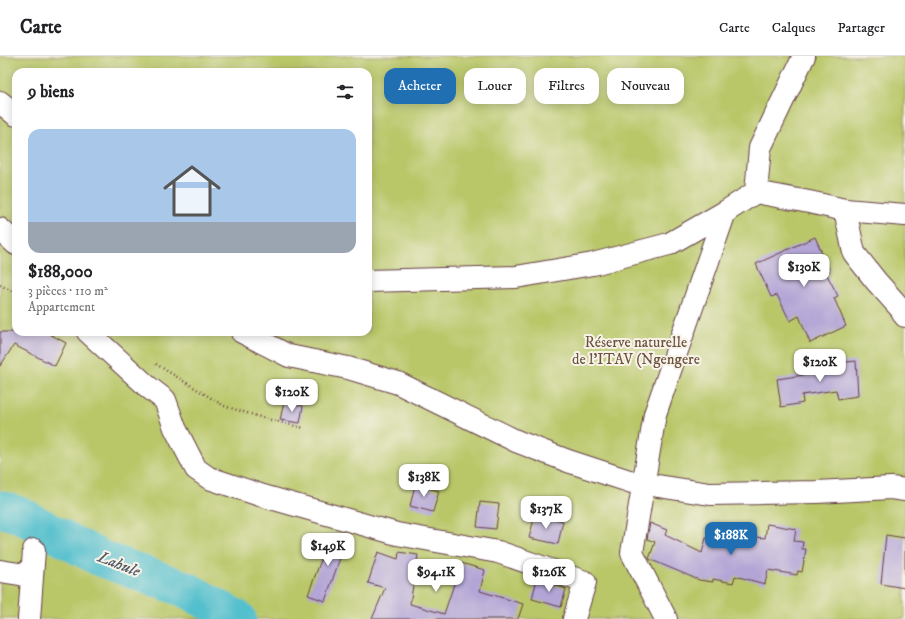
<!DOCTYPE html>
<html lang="fr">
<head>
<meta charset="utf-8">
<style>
	:root { --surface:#fff; --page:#f6f6f6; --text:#202124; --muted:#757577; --line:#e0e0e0; --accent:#1f6fb2 }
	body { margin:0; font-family:"IM FELL DW Pica",serif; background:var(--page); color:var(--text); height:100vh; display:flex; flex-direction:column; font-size:15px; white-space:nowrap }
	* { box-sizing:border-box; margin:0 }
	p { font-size:13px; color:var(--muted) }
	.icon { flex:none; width:22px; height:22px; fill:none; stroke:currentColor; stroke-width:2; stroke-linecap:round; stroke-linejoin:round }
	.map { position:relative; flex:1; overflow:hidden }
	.details { position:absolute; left:12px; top:12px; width:360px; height:268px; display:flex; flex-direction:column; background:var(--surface); border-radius:12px; box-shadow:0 2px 10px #0003 }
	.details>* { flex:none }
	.banner { position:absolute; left:384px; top:12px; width:380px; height:36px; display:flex; gap:8px }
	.price { position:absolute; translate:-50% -34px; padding:0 9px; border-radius:8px; background:#fff; color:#222; font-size:13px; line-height:26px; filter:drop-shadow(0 1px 2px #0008) }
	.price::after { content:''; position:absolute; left:50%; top:24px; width:12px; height:9px; margin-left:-6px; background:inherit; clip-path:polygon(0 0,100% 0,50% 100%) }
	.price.current { background:var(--accent); color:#fff }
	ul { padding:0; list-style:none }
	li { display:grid; align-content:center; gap:8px; height:212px; padding:0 16px }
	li+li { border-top:1px solid var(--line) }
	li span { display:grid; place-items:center; height:124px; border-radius:12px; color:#555 }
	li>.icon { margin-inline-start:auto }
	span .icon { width:72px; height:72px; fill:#fffc; stroke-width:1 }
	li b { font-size:17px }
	h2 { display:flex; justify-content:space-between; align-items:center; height:48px; padding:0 16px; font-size:17px }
	.tag { padding:0 14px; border-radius:12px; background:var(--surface); box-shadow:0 2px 10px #0003; font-size:14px; line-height:36px }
	.tag.current { background:var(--accent); color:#fff }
	header { display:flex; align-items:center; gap:24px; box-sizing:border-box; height:56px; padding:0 20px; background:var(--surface); border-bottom:1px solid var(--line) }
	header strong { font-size:19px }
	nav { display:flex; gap:22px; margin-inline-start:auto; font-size:14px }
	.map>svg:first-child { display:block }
</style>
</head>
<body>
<header>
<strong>Carte</strong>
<nav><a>Carte</a><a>Calques</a><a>Partager</a></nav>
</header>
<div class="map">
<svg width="905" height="563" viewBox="0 0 905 563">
	<rect width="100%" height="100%" fill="#f7f3e8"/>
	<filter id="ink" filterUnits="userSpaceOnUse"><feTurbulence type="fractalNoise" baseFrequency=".025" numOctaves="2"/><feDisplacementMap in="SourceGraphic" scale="8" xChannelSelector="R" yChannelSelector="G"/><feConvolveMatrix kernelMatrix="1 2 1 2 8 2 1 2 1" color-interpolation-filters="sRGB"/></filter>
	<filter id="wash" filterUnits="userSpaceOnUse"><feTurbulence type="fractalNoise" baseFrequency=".012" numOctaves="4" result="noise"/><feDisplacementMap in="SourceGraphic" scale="16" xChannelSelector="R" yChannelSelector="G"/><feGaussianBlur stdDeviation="0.9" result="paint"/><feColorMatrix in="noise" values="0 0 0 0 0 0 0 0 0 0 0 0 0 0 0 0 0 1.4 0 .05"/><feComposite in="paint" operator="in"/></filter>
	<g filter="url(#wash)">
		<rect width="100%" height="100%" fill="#f1e6cd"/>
		<path fill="#b9c769" stroke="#82734a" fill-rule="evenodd" d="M0,0H905V563H0ZM16,16H368V276H16Z"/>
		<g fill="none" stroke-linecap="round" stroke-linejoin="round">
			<polyline stroke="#54c0cd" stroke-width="37" points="0,453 20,459 100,502 187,534 238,563"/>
		</g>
		<g id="blocks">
			<g fill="#b3a5d6">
				<polygon points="815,181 830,215 826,217 838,240 834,242 846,270 810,287 799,260 790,265 777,239 771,241 756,208"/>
				<polygon points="0,276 46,276 66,287 55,310 14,289 0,310"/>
				<polygon points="856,305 858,340 838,343 836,334 802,339 803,347 781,351 777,323 804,319 822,312 820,309"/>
				<polygon points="284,346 303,350 300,367 280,364"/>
				<polygon points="415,429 439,435 433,456 410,450"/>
				<polygon points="480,446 499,448 496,473 477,471"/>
				<polygon points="535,459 563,465 558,488 529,482"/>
				<polygon points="650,467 667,474 665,479 702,497 706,482 745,491 746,480 765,482 767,468 796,473 794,485 803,486 802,493 806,493 802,516 798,515 797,519 768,514 765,528 735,520 733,527 713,523 713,526 699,524 649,503 655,486 647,483"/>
				<polygon points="331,477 347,482 325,545 308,539"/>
				<polygon points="886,479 905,482 905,532 881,528"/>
				<polygon points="378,496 398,503 399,496 418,499 410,548 444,558 461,507 485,514 480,535 523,548 518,563 372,563 385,532 368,527"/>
				<polygon points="537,523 566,533 561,551 532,543"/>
			</g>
		</g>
	</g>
	<g filter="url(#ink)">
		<use href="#blocks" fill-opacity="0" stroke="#633d43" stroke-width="1"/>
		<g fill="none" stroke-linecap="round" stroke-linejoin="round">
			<defs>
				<g id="street">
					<polyline points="0,46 16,59"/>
					<polyline points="756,136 809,146 845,154 905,159"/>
					<polyline points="845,154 854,197 876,225 901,253 905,260"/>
					<polyline points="0,173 16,188"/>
					<polyline points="368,225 516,221 593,208 669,188 725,156 756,136 760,92 804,0"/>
					<polyline points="88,276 147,330 165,344 175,372 196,413 209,422 260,439 397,478 498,496 585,526 574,563"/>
					<polyline points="242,276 289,300 348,312 398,327 516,385 568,405 632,426 710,438 817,436 891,432 905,434"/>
					<polyline points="0,515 32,520"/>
					<polyline points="29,563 34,494"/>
					<polyline points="666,563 632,497 655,358 725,156"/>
				</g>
			</defs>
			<use href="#street" stroke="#633d43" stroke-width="24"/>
			<g stroke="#633d43" stroke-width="2.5" stroke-dasharray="1 3" stroke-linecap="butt">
				<polyline points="0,229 16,237"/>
				<polyline points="156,308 224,350 267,363 304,372"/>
			</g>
			<use href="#street" stroke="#fff" stroke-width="22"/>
		</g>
	</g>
	<g text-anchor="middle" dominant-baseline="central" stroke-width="4" stroke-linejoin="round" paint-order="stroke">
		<g font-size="15" fill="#6b513e" stroke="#f7f3e8">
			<text x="636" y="286">Réserve naturelle<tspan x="636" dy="17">de l'ITAV (Ngengere</tspan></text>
		</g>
		<g font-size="16" font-style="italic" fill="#4e5764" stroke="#f7f3e8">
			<text transform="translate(119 508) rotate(21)">Lahule</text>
		</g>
	</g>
</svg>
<b class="price" style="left:804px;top:232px">$130K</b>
<b class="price" style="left:820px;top:327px">$120K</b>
<b class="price" style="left:292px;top:357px">$120K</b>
<b class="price" style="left:424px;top:442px">$138K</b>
<b class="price" style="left:546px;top:474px">$137K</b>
<b class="price current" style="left:731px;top:500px">$188K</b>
<b class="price" style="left:328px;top:511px">$149K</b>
<b class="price" style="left:436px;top:537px">$94.1K</b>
<b class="price" style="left:549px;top:537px">$126K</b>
<div class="banner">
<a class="tag current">Acheter</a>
<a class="tag">Louer</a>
<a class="tag">Filtres</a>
<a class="tag">Nouveau</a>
</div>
<section class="details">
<h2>9 biens<svg class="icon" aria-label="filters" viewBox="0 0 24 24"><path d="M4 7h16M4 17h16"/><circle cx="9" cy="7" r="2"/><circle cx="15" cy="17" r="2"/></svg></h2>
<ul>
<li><span style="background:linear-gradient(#a9c7e8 75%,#9aa5b1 0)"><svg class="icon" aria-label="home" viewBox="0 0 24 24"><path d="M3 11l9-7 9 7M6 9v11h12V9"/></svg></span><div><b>$188,000</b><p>3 pièces · 110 m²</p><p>Appartement</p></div></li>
</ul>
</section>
</div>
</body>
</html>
